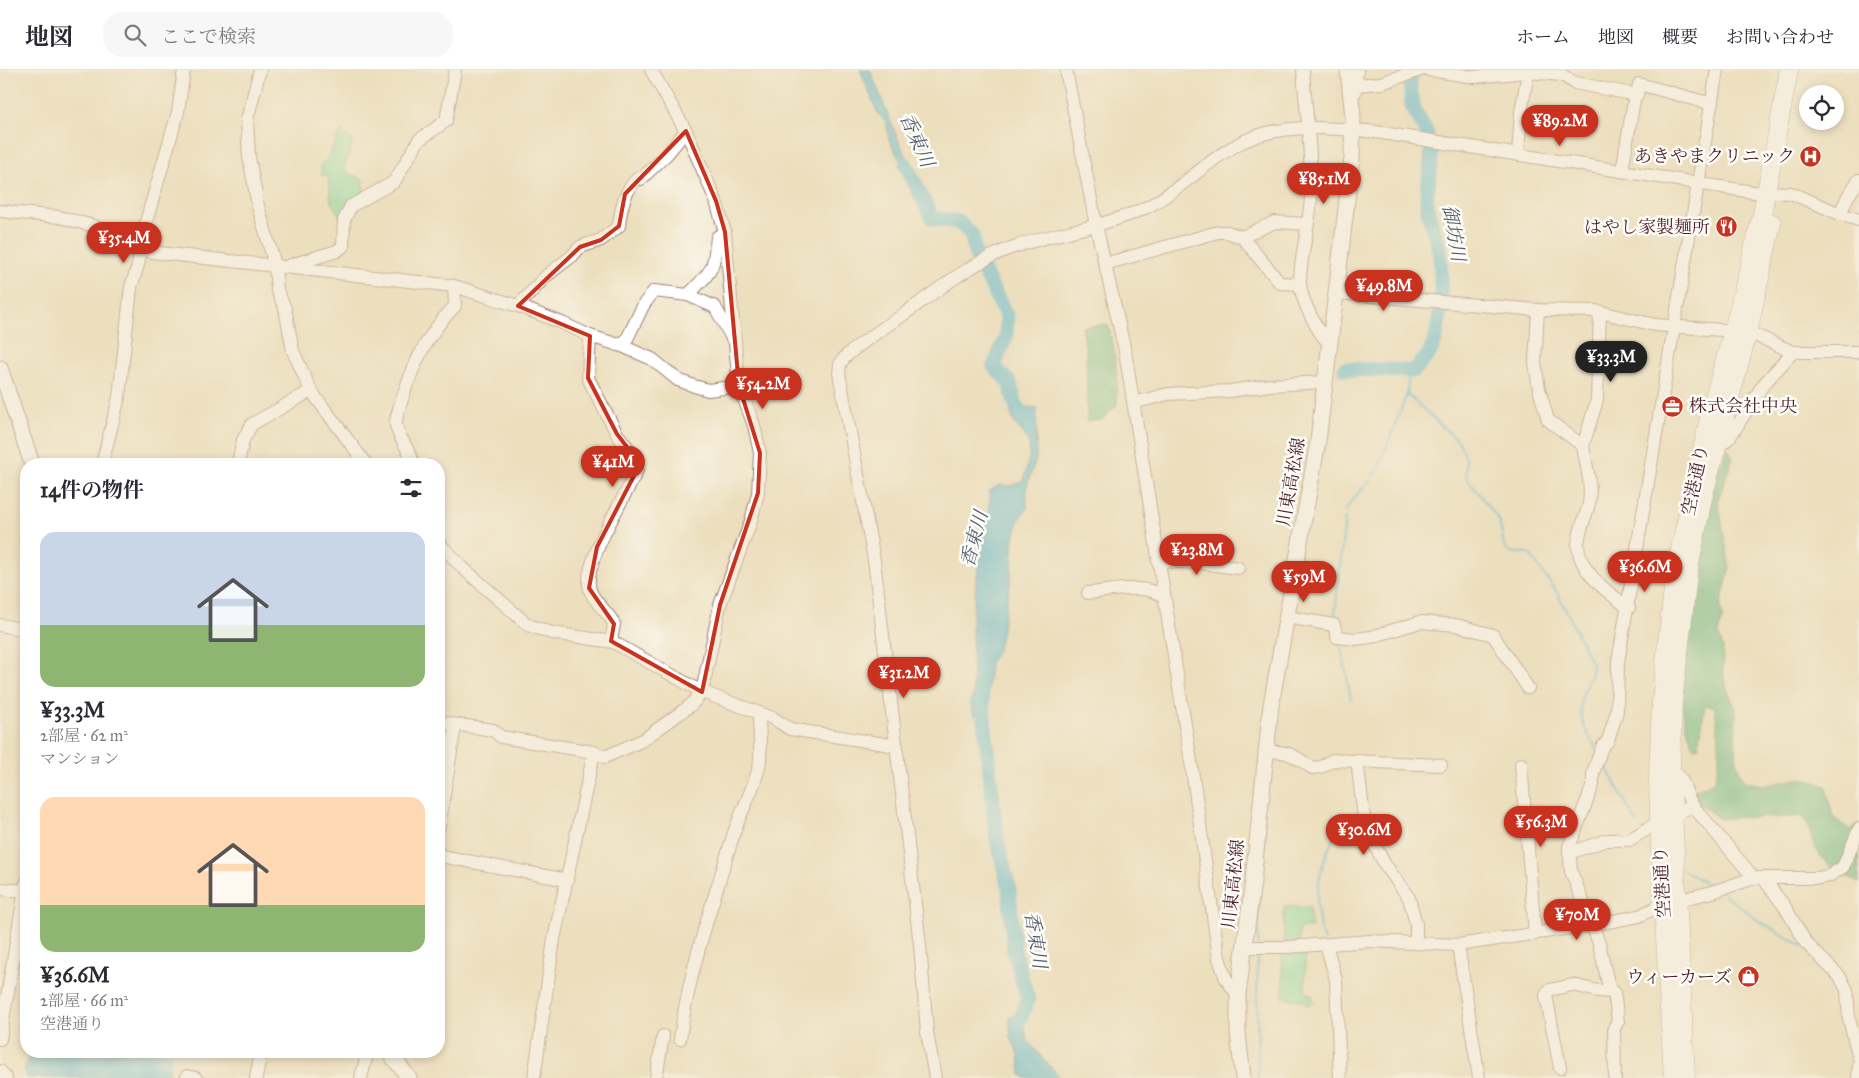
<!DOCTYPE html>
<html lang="ja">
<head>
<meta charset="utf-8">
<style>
	:root { --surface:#fff; --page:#f7f7f7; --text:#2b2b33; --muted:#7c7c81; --line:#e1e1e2; --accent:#c8321e }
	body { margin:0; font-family:"IM FELL Great Primer","Noto Serif JP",serif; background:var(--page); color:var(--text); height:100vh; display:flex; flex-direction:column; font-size:19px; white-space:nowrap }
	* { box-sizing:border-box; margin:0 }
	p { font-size:16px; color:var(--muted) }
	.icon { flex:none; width:28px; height:28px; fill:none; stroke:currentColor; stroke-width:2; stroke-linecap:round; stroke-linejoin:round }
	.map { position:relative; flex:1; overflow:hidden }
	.sheet { position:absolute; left:20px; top:388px; width:425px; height:600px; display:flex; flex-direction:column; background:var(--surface); border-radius:20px; box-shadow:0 2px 8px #0003 }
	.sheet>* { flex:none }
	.tools { position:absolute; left:1799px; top:15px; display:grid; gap:10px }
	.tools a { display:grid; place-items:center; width:45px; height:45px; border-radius:50%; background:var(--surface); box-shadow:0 2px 8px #0003; font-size:25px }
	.price { position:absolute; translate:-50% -42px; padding:0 11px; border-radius:18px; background:var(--accent); color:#fff; font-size:16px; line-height:32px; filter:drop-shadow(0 1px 2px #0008) }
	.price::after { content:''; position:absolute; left:50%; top:30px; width:15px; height:11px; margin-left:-8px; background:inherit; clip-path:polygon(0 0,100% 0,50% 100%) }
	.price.selected { background:#222; color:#fff }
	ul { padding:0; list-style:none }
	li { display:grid; align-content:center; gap:10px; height:265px; padding:0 20px }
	li span { display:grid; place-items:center; height:155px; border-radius:15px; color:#555 }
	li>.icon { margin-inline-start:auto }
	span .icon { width:90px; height:90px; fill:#fffc; stroke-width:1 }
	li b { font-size:21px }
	h2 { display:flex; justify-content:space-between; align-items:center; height:60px; padding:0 20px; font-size:21px }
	header { display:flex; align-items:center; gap:30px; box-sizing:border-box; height:70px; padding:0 25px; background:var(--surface); border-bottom:1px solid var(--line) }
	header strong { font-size:24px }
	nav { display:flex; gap:28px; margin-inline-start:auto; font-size:18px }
	.search { width:350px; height:45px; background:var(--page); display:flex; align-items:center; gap:12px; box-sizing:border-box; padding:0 18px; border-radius:20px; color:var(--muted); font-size:19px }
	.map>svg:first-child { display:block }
</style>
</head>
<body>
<header>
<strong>地図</strong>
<div class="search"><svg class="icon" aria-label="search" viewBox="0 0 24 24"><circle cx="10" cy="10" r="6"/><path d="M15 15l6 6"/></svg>ここで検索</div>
<nav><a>ホーム</a><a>地図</a><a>概要</a><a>お問い合わせ</a></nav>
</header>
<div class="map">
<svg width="1859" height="1008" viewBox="0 0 1859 1008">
	<rect width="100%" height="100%" fill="#fdfcf7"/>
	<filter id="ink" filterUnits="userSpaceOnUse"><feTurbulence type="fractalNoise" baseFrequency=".02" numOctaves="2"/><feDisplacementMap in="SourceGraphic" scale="10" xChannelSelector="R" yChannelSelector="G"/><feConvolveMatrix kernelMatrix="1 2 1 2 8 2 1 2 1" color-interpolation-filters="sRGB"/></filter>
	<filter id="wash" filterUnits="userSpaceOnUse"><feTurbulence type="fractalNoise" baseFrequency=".0096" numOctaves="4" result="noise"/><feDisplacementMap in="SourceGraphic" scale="20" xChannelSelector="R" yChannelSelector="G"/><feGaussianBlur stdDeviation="1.12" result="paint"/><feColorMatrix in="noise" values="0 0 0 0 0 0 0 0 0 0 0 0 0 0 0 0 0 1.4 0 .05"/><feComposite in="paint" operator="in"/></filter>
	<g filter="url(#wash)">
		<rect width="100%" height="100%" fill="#ecdfbd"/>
		<g fill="#80daa1" stroke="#657c66">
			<polygon points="341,61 353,71 344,98 350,104 362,109 365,125 340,147 331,131 328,106 321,105 321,94 327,90"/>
			<polygon points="1284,836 1309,837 1312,858 1299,858 1299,873 1284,873"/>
			<polygon points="1305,881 1305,923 1311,923 1314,933 1306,935 1302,930 1283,928 1282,882"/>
		</g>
		<g fill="#68ba87" stroke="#596c59">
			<path d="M1108,254C1116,280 1118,308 1117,335L1102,350L1087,351L1086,282L1082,257Z"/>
			<path d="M1728,378L1733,387L1718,430L1730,498L1720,537L1723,546L1718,563L1723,577V601L1727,619L1736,639L1735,680L1739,700L1746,712L1767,715L1802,708L1826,716L1833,747L1850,760L1859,754V813C1842,804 1825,797 1816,779C1810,767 1811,757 1802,746C1774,750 1747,745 1719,749L1698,732L1693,721L1714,711C1723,684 1718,665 1715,637L1705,635L1699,676L1693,678L1680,632L1684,560L1708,423Z"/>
		</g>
		<g fill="#59bad7" stroke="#526c81">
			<polygon points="860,0 870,0 900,74 914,99 917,111 911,119 905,99 889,70 886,52 878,44"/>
			<path d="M1010,335L1037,338L1036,390L1027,415V438L1019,450L1014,468L1011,509L998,580L990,592L987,634L974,647L970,631L973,626L972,550L978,496L990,428L988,422L999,415L1011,416L1023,410C1026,399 1033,381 1027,370C1019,353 1012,360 1010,335Z"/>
			<polygon points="1031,928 1032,938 1024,955 1028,971 1060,1008 1025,1008 1021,1005 1019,986 1011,968 1009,946 1016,947 1022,944 1025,930"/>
			<path d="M34,981H172L168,1008H26C21,996 27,991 34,981Z"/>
		</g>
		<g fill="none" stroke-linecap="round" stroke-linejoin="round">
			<g stroke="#59bad7" stroke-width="2.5">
				<path d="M1409,301L1407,324L1459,372L1466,388V407L1499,450L1505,479L1513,483H1529L1558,524L1592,594C1592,605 1587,613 1583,623C1576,645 1585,661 1596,678"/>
				<polyline points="1374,405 1379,397 1407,324"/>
				<polyline points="1345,441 1352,430 1370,411"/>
				<polyline points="1334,552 1345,448"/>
				<polyline points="1338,571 1342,579 1351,630"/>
				<polyline points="1604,693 1637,753"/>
				<polyline points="1598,710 1611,676"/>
				<polyline points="1683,800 1712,817"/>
				<polyline points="1724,824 1759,851 1802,876"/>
				<path d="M1324,871C1309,828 1320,774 1355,743"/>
				<polyline points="1258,874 1259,826 1265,770"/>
				<polyline points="1257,882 1258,1008"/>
			</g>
			<g stroke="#59bad7" stroke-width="15">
				<polyline points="1409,0 1412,36 1427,63"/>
				<polyline points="906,95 932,148 959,152 972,165 975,183 1007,247 1006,267 994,296 1010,313 1015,333 1030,354"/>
				<path d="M1345,299L1413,301C1420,294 1428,288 1432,278C1442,258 1443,197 1438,176C1435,162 1428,148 1427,135C1426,115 1433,97 1431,77"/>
				<polyline points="981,619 997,770 1009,817 1014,882 1028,929 1021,948"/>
			</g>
		</g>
	</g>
	<g filter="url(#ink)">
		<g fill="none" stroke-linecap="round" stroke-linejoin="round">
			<defs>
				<g id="minor">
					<polyline points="260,0 247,50 249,87 258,136 275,195 277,220 285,238 293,281 311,321 366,394"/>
					<polyline points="1066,0 1096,155 1125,281 1191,692 1219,888 1226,909 1238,925"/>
					<path d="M1303,0C1306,42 1312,84 1311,126C1310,155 1300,184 1300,213C1301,230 1318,264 1330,274"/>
					<polyline points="1429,0 1474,7 1528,2 1562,5 1575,13 1637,25 1639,14 1712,34"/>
					<polyline points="1356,15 1381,13 1421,0"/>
					<polyline points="1355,22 1357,0"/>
					<polyline points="1518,84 1521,42 1528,2"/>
					<polyline points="1622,101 1635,24"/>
					<polyline points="0,141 59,147 94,156 151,182 454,216 518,236 562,253 590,266 622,276 652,289 678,310 694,316 708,320 739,316"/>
					<polyline points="1840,144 1848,126 1859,110"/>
					<polyline points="1242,167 1275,152 1307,154"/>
					<polyline points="1105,194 1218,162 1227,162 1242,167 1280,213 1300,214"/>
					<polyline points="291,195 337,181 343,176 344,150 351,136 394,112 419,70 446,51 455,0"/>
					<polyline points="1336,223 1538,240 1596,241 1655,255 1748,262 1793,282 1859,282"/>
					<polyline points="688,225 715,237 732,268"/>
					<path d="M518,236L546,206L572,186L580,177L601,170L619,156C621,138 624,120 639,107L641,109L667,84L686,61"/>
					<path d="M1538,240L1535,293L1539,319L1548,350L1583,376C1586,395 1592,415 1589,433C1586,447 1579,460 1578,474C1578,502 1609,523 1629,538"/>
					<path d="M590,266L588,308L617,364L634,386L637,400C626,427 581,493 590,520C594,533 608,541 614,554L611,571"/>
					<path d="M617,275L626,271L644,234L654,221L688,225C713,199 713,203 717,167L725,162"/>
					<polyline points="1133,333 1168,324 1230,321 1270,315 1325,312"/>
					<polyline points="1583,376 1597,330 1600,242"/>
					<polyline points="1716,379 1730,367 1763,315 1793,282"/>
					<polyline points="102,394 119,327 131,217 138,195 146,152 178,42 184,0"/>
					<polyline points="238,394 243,370 252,354 311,321"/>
					<path d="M413,394C410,379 399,369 396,355C395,347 400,338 402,329C414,293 427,264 455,236L454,216"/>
					<polyline points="439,473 463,498 528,555 552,563 613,572 702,622 773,648 790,659 897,676"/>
					<polyline points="1158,491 1201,493 1238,498"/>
					<path d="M1088,523C1113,521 1141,513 1164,526"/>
					<polyline points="1286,547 1334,555 1337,567 1355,569 1371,567 1420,552 1456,555 1493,565 1528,618"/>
					<polyline points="0,555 26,560"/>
					<polyline points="439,652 493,660 501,667 594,682 605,687 643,670 691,635 702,622 720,535 751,451 758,423 760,383 754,355 739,316 725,162 716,131 686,61 651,0"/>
					<path d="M1265,682C1287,680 1294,685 1312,698L1321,697L1333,690L1441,695"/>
					<polyline points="1357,690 1365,756 1384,793 1409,828 1416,854 1416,873"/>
					<polyline points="1521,694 1535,864"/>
					<path d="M1671,698C1687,711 1683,721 1693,736L1754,808"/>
					<polyline points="439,757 455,656"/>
					<polyline points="439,783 441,786 567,810"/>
					<polyline points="1569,783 1607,770 1629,770 1659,752 1693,736"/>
					<polyline points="1763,808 1785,837 1806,873 1840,907 1847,920 1849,949 1859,988"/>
					<polyline points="0,819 26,821"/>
					<polyline points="1326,874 1336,910 1340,1008"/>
					<polyline points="1458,875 1479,1008"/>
					<polyline points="1245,877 1288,877 1370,871 1458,875 1592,855 1639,846 1663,834 1712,822 1754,808 1818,808 1829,806 1843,797 1859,759"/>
					<polyline points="1610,922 1599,873 1571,801 1569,777 1593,715 1593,703 1602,677 1608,671 1617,641 1618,592 1717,0"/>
					<polyline points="0,969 26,813"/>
					<path d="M680,969C689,899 713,833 733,766C739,745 759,709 760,690C761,675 759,660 759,645"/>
					<polyline points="1560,998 1546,925 1549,920 1573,915 1598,921 1614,922 1618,951 1614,958 1615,1008"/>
					<polyline points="0,1001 6,1008"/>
					<polyline points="187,1006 196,1008"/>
					<polyline points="256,1008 261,981"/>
					<polyline points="361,1008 368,981"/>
					<polyline points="534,1008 554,869 594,682"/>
					<polyline points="656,1008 663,966"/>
					<path d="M935,1008L927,962L920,875L874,490L839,303L840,294L845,287C863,271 883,258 903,245C936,221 970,194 1008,179C1054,162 1105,158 1149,136C1189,115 1219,76 1263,64C1301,54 1338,59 1376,62L1753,122L1791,123L1840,144L1859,150"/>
					<polyline points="1858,1008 1859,995"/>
				</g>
				<g id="major">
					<polyline points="0,298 32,394"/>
					<polyline points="388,981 409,1008"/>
					<polyline points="1243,1008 1238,963 1238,925 1253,811 1271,635 1318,371 1336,223 1352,88 1353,47 1348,0"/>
				</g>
				<g id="highway">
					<polyline points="1673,1008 1660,780 1658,708 1661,633 1667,572 1675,503 1689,437 1712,335 1733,261 1762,144 1789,0"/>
					<polyline points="1686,1008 1671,698 1673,633 1688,505 1703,428 1748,262 1772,153"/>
				</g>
			</defs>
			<use href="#minor" stroke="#9b7f74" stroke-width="14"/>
			<use href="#major" stroke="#9b7f74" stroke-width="17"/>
			<use href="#highway" stroke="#9b7f74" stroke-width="19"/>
			<use href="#minor" stroke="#fff" stroke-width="12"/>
			<use href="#major" stroke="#fff" stroke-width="15"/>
			<use href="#highway" stroke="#fff" stroke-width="18"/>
		</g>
	</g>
	<path d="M0 0H1859V1008H0ZM686,61L716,131L725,162L739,316L760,383L758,423L720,535L702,622L611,571L614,554L589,518L597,477L637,400L634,386L617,364L588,308L590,266L518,236L580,177L601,170L619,156L625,124Z" fill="#ecdfbd" fill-opacity=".55" fill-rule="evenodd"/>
	<path fill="none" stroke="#c8321e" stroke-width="4" stroke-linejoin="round" d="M686,61L716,131L725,162L739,316L760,383L758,423L720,535L702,622L611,571L614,554L589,518L597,477L637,400L634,386L617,364L588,308L590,266L518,236L580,177L601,170L619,156L625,124Z"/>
	<defs>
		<symbol id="hospital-disc" viewBox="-11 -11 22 22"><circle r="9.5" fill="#c8321e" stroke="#fdfcf7"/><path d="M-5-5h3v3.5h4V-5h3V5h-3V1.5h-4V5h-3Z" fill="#fff"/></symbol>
		<symbol id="restaurant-disc" viewBox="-11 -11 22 22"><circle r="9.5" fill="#c8321e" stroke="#fdfcf7"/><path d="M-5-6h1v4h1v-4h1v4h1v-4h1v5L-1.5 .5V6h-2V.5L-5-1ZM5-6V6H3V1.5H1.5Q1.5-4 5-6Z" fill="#fff"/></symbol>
		<symbol id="office-disc" viewBox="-11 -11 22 22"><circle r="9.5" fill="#c8321e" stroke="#fdfcf7"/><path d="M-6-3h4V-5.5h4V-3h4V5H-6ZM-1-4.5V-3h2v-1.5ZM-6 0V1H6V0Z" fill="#fff"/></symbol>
		<symbol id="shop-disc" viewBox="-11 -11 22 22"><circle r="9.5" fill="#c8321e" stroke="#fdfcf7"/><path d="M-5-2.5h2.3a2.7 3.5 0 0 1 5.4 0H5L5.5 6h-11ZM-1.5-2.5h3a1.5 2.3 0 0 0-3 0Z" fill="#fff"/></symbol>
	</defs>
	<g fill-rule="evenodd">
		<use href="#hospital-disc" x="1798" y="74" width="25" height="25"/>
		<use href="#restaurant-disc" x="1714" y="144" width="25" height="25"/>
		<use href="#office-disc" x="1660" y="324" width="25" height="25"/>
		<use href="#shop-disc" x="1736" y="894" width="25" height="25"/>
	</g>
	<g text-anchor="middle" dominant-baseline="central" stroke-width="5" stroke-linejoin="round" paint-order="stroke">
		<g font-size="18" fill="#4a1f2b" stroke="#fdfcf7" text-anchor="end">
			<text x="1795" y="86">あきやまクリニック</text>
			<text x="1710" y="157">はやし家製麺所</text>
			<text x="1689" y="336" text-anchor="start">株式会社中央</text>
			<text x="1732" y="907">ウィーカーズ</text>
		</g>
		<g font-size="18" fill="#4a1f2b" stroke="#fdfcf7">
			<text transform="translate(1695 410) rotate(-78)">空港通り</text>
			<text transform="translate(1291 412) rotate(-80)">川東高松線</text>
			<text transform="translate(1662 812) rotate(-93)">空港通り</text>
			<text transform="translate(1233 814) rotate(-84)">川東高松線</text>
		</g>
		<g font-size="19" font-style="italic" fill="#505d70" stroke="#fdfcf7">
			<text transform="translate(917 70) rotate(66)">香東川</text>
			<text transform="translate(1454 163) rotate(80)">御坊川</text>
			<text transform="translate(974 469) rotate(-75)">香東川</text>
			<text transform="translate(1036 870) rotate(81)">香東川</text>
		</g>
	</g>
</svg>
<div class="tools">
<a><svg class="icon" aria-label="locate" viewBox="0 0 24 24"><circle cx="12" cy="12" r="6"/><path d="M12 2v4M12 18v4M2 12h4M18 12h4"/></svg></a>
</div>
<b class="price" style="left:1560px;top:77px">¥89.2M</b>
<b class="price" style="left:1324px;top:135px">¥85.1M</b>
<b class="price" style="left:124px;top:194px">¥35.4M</b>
<b class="price" style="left:1384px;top:242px">¥49.8M</b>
<b class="price selected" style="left:1611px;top:313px">¥33.3M</b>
<b class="price" style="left:763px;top:340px">¥54.2M</b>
<b class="price" style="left:613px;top:418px">¥41M</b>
<b class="price" style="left:1197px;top:506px">¥23.8M</b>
<b class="price" style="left:1645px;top:523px">¥36.6M</b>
<b class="price" style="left:1304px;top:533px">¥59M</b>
<b class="price" style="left:904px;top:629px">¥31.2M</b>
<b class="price" style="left:1541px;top:778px">¥56.3M</b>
<b class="price" style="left:1364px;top:786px">¥30.6M</b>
<b class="price" style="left:1577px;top:871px">¥70M</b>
<section class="sheet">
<h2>14件の物件<svg class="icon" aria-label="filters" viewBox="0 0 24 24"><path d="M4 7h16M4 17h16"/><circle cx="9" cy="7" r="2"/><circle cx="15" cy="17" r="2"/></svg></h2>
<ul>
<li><span style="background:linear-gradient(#c9d6e8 60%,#8fb573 0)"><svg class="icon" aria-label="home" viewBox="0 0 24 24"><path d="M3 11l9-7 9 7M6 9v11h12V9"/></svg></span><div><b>¥33.3M</b><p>2部屋 · 62 m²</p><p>マンション</p></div></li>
<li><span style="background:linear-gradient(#ffd9b3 70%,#8fb573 0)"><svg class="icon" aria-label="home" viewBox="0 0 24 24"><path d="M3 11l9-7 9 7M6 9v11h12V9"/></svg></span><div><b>¥36.6M</b><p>2部屋 · 66 m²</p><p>空港通り</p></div></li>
</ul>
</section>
</div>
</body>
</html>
